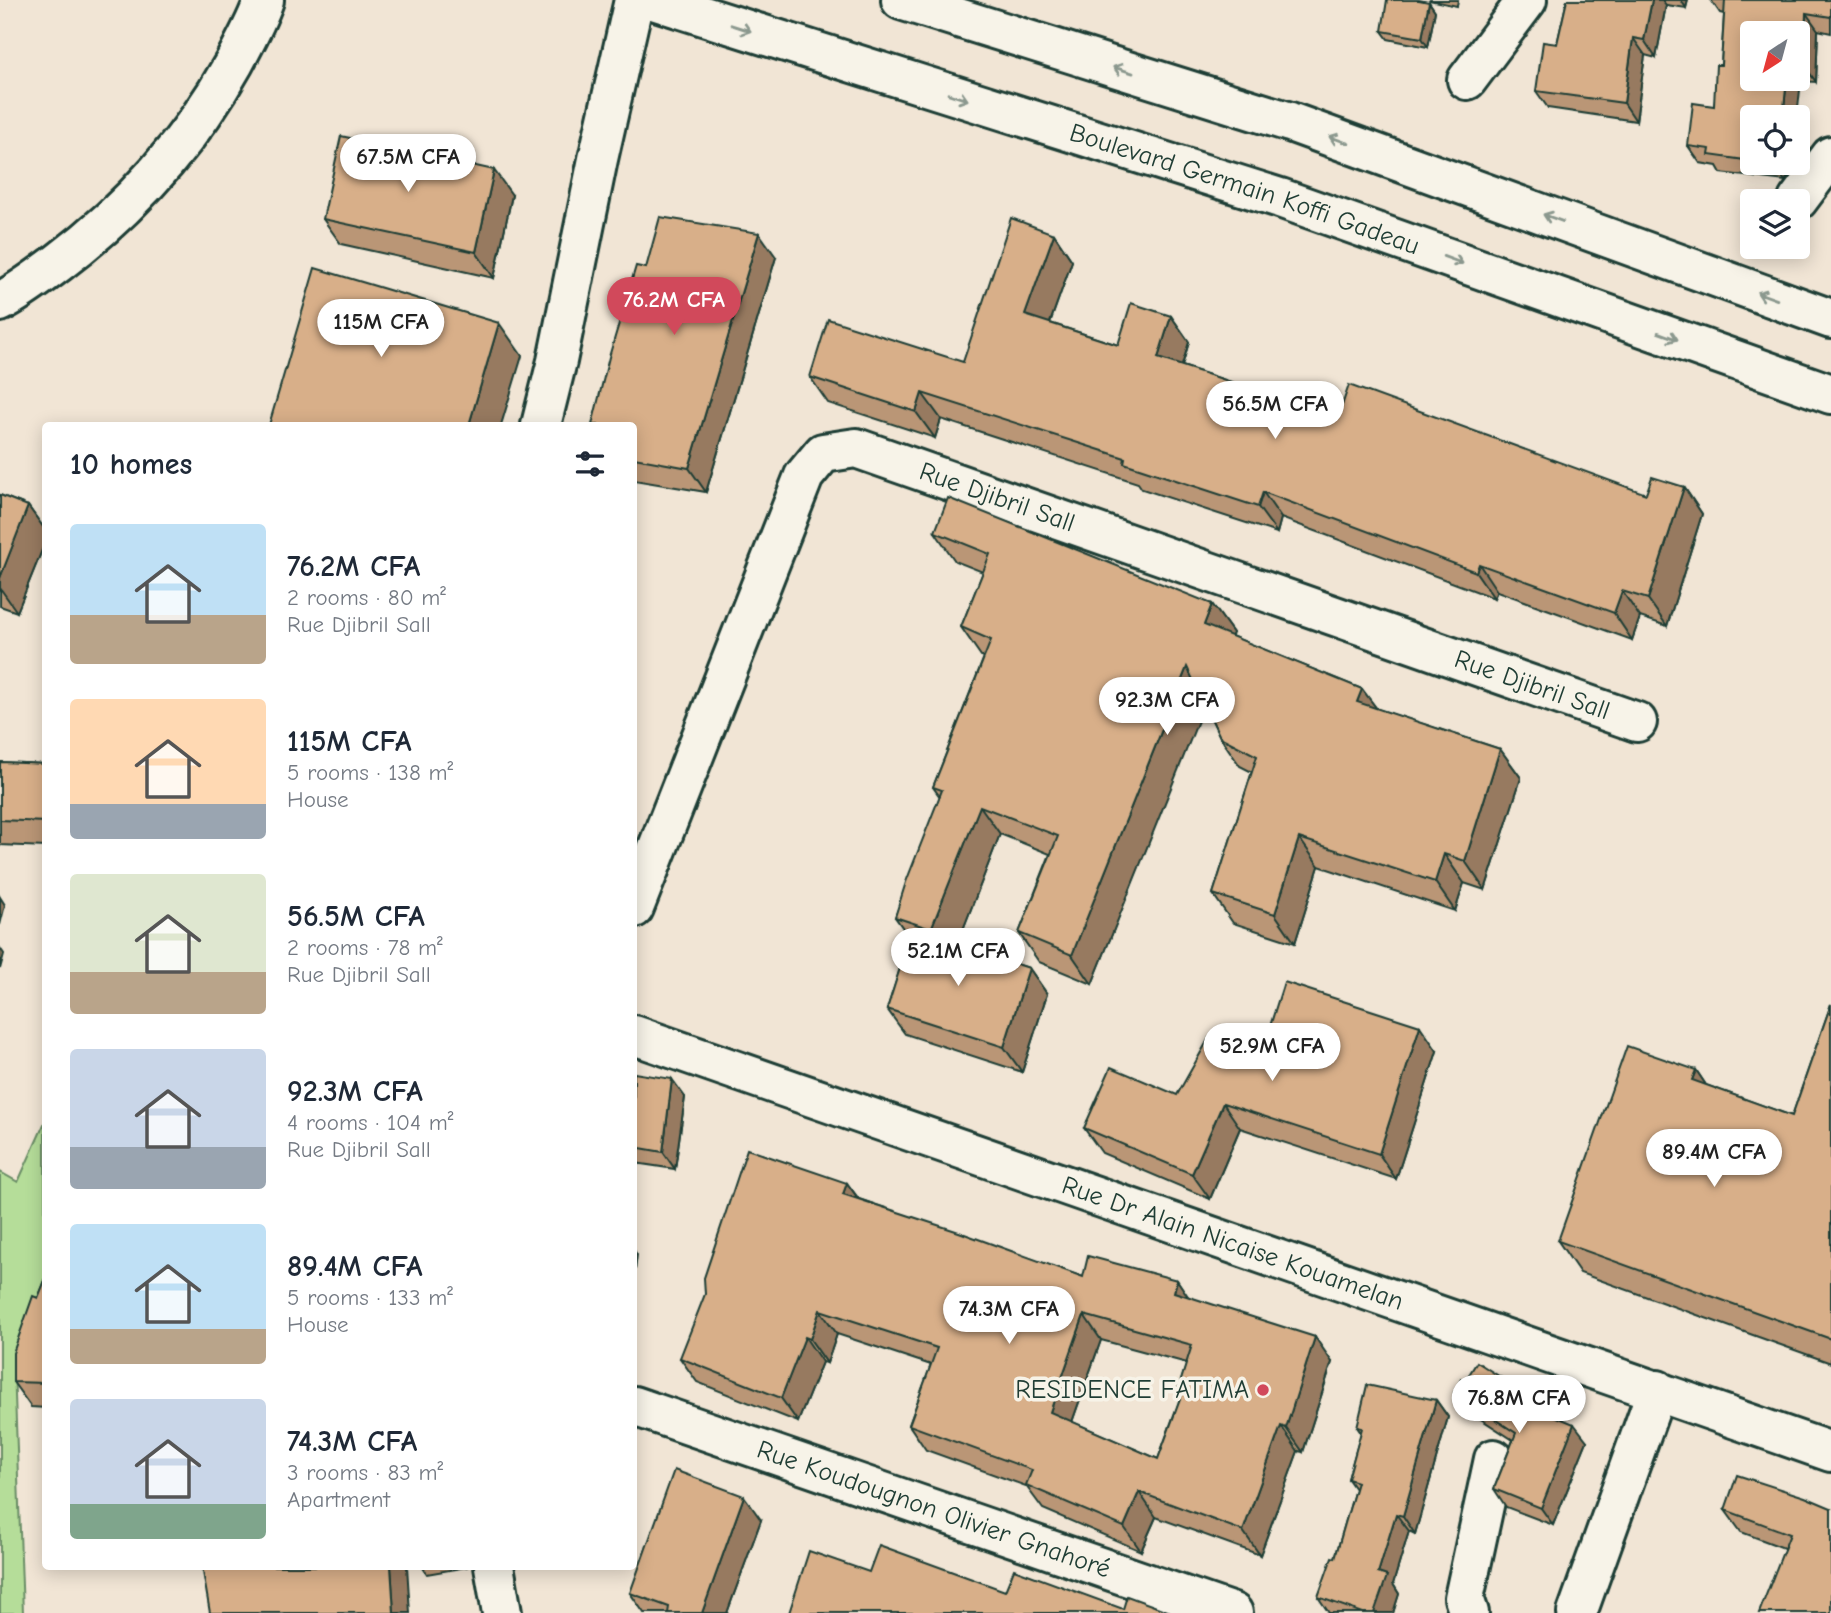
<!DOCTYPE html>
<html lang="en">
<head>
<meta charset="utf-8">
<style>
	:root { --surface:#fff; --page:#f6f6f7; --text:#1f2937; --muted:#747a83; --accent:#d1495b }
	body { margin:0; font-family:"Comic Neue",sans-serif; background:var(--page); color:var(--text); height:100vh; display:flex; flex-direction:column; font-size:26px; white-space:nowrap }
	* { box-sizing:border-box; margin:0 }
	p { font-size:23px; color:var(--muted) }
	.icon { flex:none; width:38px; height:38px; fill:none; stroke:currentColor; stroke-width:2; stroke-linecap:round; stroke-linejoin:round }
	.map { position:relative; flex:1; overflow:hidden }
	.drawer { position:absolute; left:42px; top:422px; width:595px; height:1148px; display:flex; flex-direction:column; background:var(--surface); border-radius:7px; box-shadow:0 4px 18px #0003 }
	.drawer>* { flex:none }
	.needle { width:46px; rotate:216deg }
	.controls { position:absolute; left:1740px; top:21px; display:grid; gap:14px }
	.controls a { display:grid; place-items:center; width:70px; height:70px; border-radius:7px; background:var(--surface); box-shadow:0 4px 18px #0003; font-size:35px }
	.price { position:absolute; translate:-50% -60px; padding:0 16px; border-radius:24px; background:#fff; color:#222; font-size:23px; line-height:46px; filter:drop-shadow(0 2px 4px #0008) }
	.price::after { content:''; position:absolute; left:50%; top:42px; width:21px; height:16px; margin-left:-10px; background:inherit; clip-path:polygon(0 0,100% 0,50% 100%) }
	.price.current { background:var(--accent); color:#fff }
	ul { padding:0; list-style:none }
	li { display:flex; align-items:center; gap:21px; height:175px; padding:0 28px }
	li span { display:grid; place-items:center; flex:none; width:196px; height:140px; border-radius:7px; color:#555 }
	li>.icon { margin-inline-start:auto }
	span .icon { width:84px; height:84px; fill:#fffc; stroke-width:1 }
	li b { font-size:30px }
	h2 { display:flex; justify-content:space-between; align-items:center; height:84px; padding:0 28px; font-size:30px }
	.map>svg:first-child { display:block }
</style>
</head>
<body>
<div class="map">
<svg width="1831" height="1613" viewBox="0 0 1831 1613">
	<rect width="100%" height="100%" fill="#f1e5d5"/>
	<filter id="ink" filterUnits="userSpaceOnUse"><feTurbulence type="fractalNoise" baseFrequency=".0143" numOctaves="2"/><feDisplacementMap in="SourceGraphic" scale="14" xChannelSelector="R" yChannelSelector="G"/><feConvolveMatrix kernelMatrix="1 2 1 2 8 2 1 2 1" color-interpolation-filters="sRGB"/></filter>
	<g filter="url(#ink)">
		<polygon fill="#b5dd99" stroke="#6a8d66" stroke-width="2" points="45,1122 45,1291 14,1368 23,1613 0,1613 0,1172 18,1182"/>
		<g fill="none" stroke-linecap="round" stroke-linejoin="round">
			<defs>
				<g id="minor">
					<polyline points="1467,80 1527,0"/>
					<polyline points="1798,200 1831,156"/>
					<path d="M0,302C21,291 39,277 58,263C130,209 190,142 234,63C245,42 256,23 264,0"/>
					<polyline points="541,425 557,361 598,159 634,0"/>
					<path id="s1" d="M634,908L804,476L823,453L856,448L1637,722"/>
					<path id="s2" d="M634,1035L1831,1452"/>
					<path id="s3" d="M634,1406L1233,1613"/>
					<polyline points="494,1566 502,1613"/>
					<polyline points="1469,1613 1464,1598 1494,1459"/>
					<polyline points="1577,1613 1657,1390"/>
				</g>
				<g id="major">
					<path id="s4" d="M653,0L1280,198L1831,394"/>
					<polyline points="901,0 1290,122 1831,319"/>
				</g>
			</defs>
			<use href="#minor" stroke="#1f3d34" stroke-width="44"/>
			<use href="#major" stroke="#1f3d34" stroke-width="44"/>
			<use href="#minor" stroke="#f7f3e8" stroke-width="38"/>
			<use href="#major" stroke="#f7f3e8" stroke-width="38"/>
		</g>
		<g fill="#ba9676" stroke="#1f3d34" stroke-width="2" fill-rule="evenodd">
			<polygon points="1429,0 1458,0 1457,6"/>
			<polygon points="1567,0 1688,0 1686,8 1666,5 1656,58 1645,55 1636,121 1548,108 1536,91 1557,44"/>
			<path d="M1711,0H1831V33L1818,30L1816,82L1801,81L1752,117V163H1792L1790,174L1785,181L1721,173L1717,166L1700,163L1688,146L1714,106L1721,65L1724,14L1720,13ZM1752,33H1797V79Z"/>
			<polygon points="1429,2 1435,11 1428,47 1388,39 1382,31"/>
			<polygon points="512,195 494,278 341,244 323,219"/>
			<polygon points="1054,234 1072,261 1050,323 1118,345 1171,316 1189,342 1182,366 1338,417 1646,494 1684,487 1702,514 1667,626 1640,617 1632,640 1497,591 1494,598 1281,518 1277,533 1142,489 1138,483 941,419 935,438 828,403 810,377 963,362"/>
			<polygon points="776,257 706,492 634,480 634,425 646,268"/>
			<polygon points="0,495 28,506 46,531 46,540 17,612 0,606"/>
			<polygon points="935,532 1212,604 1233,633 1231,636 1362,689 1377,709 1500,749 1521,778 1485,890 1464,883 1455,911 1319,866 1295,943 1233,923 1213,894 1252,772 1240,766 1220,737 1204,703 1092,984 1039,962 1019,933 1050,854 1000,834 957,945 1029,968 1047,994 1022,1072 905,1034 887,1009 910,938 895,917 940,797 933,787 984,657 981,656 961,627 983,572 955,561"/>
			<polygon points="0,762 46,764 46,847 0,845"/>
			<polygon points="1831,1004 1831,1363 1580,1273 1558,1241 1696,1070 1706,1085 1792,1116"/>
			<polygon points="1437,1051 1396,1179 1240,1128 1210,1199 1102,1153 1084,1128 1177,1095 1258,1064"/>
			<polygon points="634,1073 685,1097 675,1169 635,1163 634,1162"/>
			<path d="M847,1183L859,1199L1083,1277L1177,1280L1188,1297L1332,1362L1303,1452L1298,1451L1260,1555L1156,1517L1141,1551L1043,1509L1026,1486L926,1450L909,1425L931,1365L837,1334L827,1363L822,1362L798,1422L697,1382L680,1358ZM1101,1340L1187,1363L1177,1393L1180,1398L1158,1459L1072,1422Z"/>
			<polygon points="46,1278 46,1408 31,1407 13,1382 38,1298"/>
			<polygon points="1465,1381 1522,1391 1533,1407 1587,1441 1553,1525 1506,1507 1494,1489 1513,1440 1467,1410 1454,1393"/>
			<polygon points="1436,1400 1448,1417 1415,1534 1409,1531 1393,1584 1399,1594 1393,1613 1329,1613 1318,1597 1335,1558 1355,1489 1348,1479 1361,1433 1357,1427"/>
			<polygon points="1831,1508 1784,1548 1741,1532 1725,1510"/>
			<polygon points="761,1520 727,1613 644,1613 630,1593"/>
			<polygon points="422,1566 467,1566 467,1567 427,1574"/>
		</g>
		<g fill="#977a60" stroke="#1f3d34" stroke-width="2">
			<polygon points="1652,0 1662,0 1666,5 1656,58 1644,40"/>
			<polygon points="1681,0 1688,0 1686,8"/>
			<polygon points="1429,2 1435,11 1428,47 1422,38"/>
			<polygon points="1806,13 1818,30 1816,82 1804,65"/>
			<polygon points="1633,38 1645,55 1636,121 1624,103"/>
			<polygon points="1797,76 1801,81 1797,117 1783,117 1787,79 1797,79"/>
			<polygon points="1774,163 1792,163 1790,174 1785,181 1773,164"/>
			<polygon points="494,170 512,195 494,278 476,252"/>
			<polygon points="759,233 776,257 706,492 689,468"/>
			<polygon points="1054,234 1072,261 1043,342 1025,315"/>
			<polygon points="1171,316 1189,342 1176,385 1158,358"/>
			<polygon points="499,323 522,356 501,425 469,425"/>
			<polygon points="922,393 941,419 935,438 916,412"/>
			<polygon points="1684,487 1702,514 1667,626 1648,599"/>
			<polygon points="1263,492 1281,518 1277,533 1258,507"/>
			<polygon points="28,506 46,531 46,540 17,612 0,588 0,578"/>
			<polygon points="1479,564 1497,591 1494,598 1476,572"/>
			<polygon points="1622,591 1640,617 1632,640 1614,613"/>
			<polygon points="1212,604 1233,633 1224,654 1204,625"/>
			<polygon points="1187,667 1208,696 1092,984 1072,955"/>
			<polygon points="1362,689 1383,717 1357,702"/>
			<polygon points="1500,749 1521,778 1485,890 1465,861"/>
			<polygon points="980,806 1000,834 952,958 931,929"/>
			<polygon points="1299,838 1319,866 1295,943 1275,914"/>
			<polygon points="1444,854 1464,883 1455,911 1435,882"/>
			<polygon points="0,897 5,905 0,925"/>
			<polygon points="0,948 4,954 0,969"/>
			<polygon points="1029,968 1047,994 1022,1072 1004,1047"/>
			<polygon points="1420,1026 1437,1051 1396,1179 1379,1154"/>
			<polygon points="1696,1070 1718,1103 1692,1080"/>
			<polygon points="672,1079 685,1097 675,1169 663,1152"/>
			<polygon points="1223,1103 1240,1128 1210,1199 1192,1174"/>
			<polygon points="847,1183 864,1207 843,1194"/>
			<polygon points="634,1250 637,1255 634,1279"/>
			<polygon points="1177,1280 1194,1305 1174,1292"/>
			<polygon points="820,1310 837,1334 827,1363 810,1339"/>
			<polygon points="1084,1315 1101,1340 1067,1436 1050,1412"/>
			<polygon points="805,1337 822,1362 798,1422 781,1398"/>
			<polygon points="1315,1337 1332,1362 1303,1452 1286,1428"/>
			<polygon points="1522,1391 1534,1409 1516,1400"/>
			<polygon points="1436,1400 1448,1417 1415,1534 1403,1516"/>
			<polygon points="1574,1424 1587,1441 1553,1525 1541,1508"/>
			<polygon points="1281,1426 1298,1451 1260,1555 1243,1531"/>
			<polygon points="1139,1492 1156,1517 1141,1551 1124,1527"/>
			<polygon points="744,1496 761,1520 727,1613 702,1613"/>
			<polygon points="1396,1514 1409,1531 1393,1584 1399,1594 1393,1613 1374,1613 1378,1573"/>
			<polygon points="391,1566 407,1566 410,1613 394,1613"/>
		</g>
		<g fill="#d8af89" stroke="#1f3d34" stroke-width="2" fill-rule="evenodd">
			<polygon points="1387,0 1419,0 1429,2 1422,38 1382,31"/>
			<polygon points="1567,0 1652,0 1644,40 1633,38 1624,103 1536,91 1543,42 1557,44"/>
			<polygon points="1725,0 1831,0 1831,17 1806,13 1804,65 1797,64 1797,33 1752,33 1752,79 1787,79 1783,117 1752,117 1752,161 1709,155 1710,149 1688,146 1693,103 1714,106 1716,65 1721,65"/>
			<polygon points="341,136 494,170 476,252 323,219"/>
			<polygon points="660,217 759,233 689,468 634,458 634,425 592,425 609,357 636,266 646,268"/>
			<polygon points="1011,218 1054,234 1025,315 1118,345 1131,303 1171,316 1158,358 1338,417 1349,385 1646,494 1652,477 1684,487 1648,599 1622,591 1614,613 1479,564 1476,572 1263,492 1258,507 1124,463 1125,458 922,393 916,412 810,377 828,319 963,362"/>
			<polygon points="315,268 499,323 469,425 269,425"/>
			<polygon points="0,495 28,506 0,578"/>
			<polygon points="948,498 1212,604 1204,625 1362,689 1357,702 1500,749 1465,861 1444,854 1435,882 1299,838 1275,914 1213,894 1257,756 1220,737 1187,667 1072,955 1019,933 1058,836 980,806 931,929 895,917 906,882 942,790 933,787 991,640 961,627 990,554 935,532"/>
			<polygon points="0,762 46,764 46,822 0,820"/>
			<polygon points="912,930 1029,968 1004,1047 887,1009"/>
			<polygon points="1284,982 1420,1026 1379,1154 1223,1103 1192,1174 1084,1128 1111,1067 1177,1095 1209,1038 1258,1064"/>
			<polygon points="1831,1004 1831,1339 1558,1241 1627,1046 1696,1070 1692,1080 1792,1116"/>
			<polygon points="634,1073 672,1079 663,1152 634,1147"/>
			<path d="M747,1149L847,1183L843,1194L959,1232L1083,1277L1088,1256L1177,1280L1174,1292L1315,1337L1286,1428L1281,1426L1243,1531L1139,1492L1124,1527L1026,1485L1032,1470L909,1425L937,1348L820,1310L810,1339L805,1337L781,1398L680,1358L705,1294L704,1278ZM1084,1315L1192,1345L1177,1393L1182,1394L1158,1459L1050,1412Z"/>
			<polygon points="46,1278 46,1383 13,1382 13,1353 33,1296 38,1298"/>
			<polygon points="1477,1362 1522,1391 1516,1400 1574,1424 1541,1508 1494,1489 1516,1433 1454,1393 1461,1379 1465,1381"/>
			<polygon points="1367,1385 1436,1400 1403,1516 1396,1514 1378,1573 1387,1576 1374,1613 1363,1613 1318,1597 1332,1557 1335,1558 1357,1482 1348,1479 1362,1428 1357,1427"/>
			<polygon points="674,1470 744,1496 702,1613 668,1613 669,1607 630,1593"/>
			<polygon points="1737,1475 1805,1497 1831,1508 1831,1613 1759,1613 1790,1534 1725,1510"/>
			<polygon points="879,1545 1005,1591 1014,1569 1123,1609 1127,1596 1173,1613 789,1613 809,1551 869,1572"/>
			<polygon points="202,1566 391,1566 394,1613 210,1613"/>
		</g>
		<defs><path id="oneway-shaft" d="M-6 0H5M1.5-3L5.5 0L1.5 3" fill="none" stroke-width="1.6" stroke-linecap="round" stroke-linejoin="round" transform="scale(1.75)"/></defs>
		<g stroke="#8b988e">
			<use href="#oneway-shaft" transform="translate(741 28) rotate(18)"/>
			<use href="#oneway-shaft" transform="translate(1123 70) rotate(-163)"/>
			<use href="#oneway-shaft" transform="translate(958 97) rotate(18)"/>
			<use href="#oneway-shaft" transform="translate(1339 140) rotate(-160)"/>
			<use href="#oneway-shaft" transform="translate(1553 218) rotate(-160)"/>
			<use href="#oneway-shaft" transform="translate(1453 260) rotate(20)"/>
			<use href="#oneway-shaft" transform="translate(1767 296) rotate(-160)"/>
			<use href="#oneway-shaft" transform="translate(1668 336) rotate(20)"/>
		</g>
	</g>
	<circle fill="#d1495b" stroke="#f7f3e8" stroke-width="2.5" cx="1263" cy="1390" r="7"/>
	<g text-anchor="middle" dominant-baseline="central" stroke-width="7" stroke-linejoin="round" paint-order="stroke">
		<g font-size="26" fill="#1f3d34" stroke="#f7f3e8">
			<text stroke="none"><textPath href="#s4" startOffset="621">Boulevard Germain Koffi Gadeau</textPath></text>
			<text stroke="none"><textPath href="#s1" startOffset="677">Rue Djibril Sall</textPath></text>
			<text stroke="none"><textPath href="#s1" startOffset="1244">Rue Djibril Sall</textPath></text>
			<text stroke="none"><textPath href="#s2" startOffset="634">Rue Dr Alain Nicaise Kouamelan</textPath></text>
			<text stroke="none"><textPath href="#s3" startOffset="317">Rue Koudougnon Olivier Gnahoré</textPath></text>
		</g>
		<g font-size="26" fill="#1f3d34" stroke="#f7f3e8" text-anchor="end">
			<text x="1249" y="1390">RESIDENCE FATIMA</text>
		</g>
	</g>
</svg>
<div class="controls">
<a><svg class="needle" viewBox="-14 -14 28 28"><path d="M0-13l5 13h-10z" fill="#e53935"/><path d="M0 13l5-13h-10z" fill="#747a83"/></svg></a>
<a><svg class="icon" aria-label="locate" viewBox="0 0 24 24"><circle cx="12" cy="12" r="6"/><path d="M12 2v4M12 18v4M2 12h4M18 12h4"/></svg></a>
<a><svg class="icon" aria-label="layers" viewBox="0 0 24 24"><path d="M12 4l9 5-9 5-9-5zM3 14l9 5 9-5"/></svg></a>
</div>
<b class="price" style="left:408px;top:194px">67.5M CFA</b>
<b class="price current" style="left:674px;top:337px">76.2M CFA</b>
<b class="price" style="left:381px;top:359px">115M CFA</b>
<b class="price" style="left:1275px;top:441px">56.5M CFA</b>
<b class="price" style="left:1167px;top:737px">92.3M CFA</b>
<b class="price" style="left:958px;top:988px">52.1M CFA</b>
<b class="price" style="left:1272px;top:1083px">52.9M CFA</b>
<b class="price" style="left:1714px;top:1189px">89.4M CFA</b>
<b class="price" style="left:1009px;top:1346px">74.3M CFA</b>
<b class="price" style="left:1519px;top:1435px">76.8M CFA</b>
<section class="drawer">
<h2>10 homes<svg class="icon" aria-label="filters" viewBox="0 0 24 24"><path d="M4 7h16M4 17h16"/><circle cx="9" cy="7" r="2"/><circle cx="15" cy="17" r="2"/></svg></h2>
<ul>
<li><span style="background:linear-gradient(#bfe0f5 65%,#b9a48a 0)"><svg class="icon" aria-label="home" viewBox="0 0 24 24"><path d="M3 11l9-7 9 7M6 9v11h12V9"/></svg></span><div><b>76.2M CFA</b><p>2 rooms · 80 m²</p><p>Rue Djibril Sall</p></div></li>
<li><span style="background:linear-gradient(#ffd9b3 75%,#9aa5b1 0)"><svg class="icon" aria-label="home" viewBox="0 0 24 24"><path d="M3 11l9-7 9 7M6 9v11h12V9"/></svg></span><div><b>115M CFA</b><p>5 rooms · 138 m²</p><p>House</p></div></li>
<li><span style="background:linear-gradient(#dfe7d0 70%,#b9a48a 0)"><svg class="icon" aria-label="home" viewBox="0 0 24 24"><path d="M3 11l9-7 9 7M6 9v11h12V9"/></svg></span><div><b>56.5M CFA</b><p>2 rooms · 78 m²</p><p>Rue Djibril Sall</p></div></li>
<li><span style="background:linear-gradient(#c9d6e8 70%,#9aa5b1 0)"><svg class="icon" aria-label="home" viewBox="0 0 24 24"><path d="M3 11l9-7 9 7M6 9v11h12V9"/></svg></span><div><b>92.3M CFA</b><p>4 rooms · 104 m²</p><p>Rue Djibril Sall</p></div></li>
<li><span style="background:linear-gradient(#bfe0f5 75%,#b9a48a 0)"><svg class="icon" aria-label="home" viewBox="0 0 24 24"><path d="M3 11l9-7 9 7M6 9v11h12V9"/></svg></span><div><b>89.4M CFA</b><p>5 rooms · 133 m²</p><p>House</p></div></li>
<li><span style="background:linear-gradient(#c9d6e8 75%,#7fa58c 0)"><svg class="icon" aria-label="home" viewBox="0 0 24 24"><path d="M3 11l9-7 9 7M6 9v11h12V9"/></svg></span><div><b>74.3M CFA</b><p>3 rooms · 83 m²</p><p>Apartment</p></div></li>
</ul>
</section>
</div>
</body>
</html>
